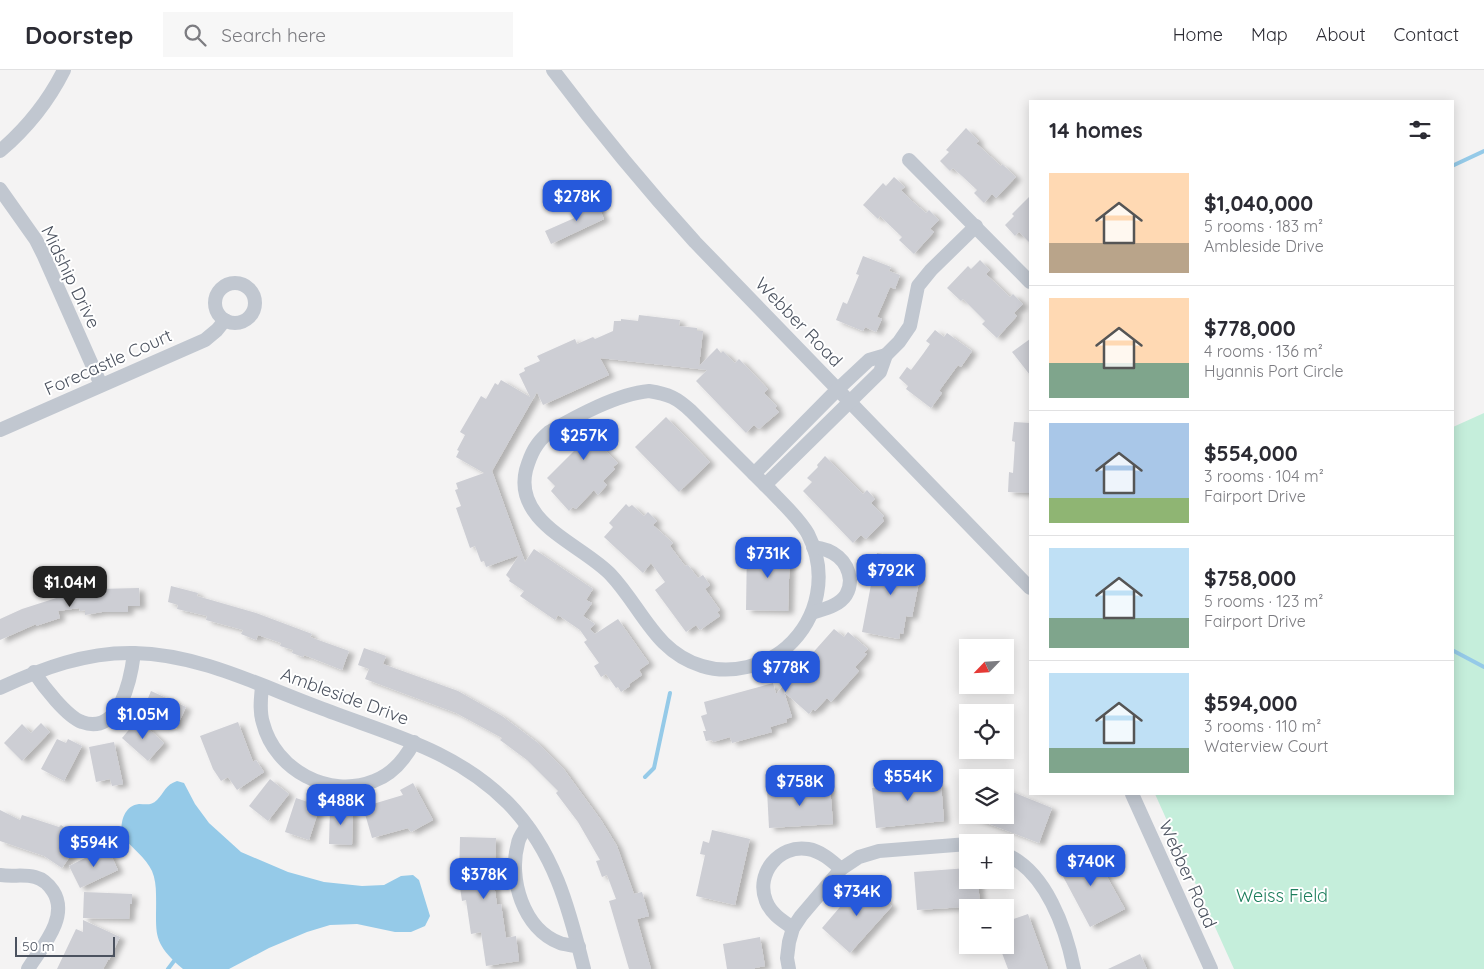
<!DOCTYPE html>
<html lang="en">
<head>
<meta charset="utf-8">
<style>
	:root { --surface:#fff; --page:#f7f7f7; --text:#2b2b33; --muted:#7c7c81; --line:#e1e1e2; --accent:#2659db }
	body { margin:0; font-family:Quicksand,sans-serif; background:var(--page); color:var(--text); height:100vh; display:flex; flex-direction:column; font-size:19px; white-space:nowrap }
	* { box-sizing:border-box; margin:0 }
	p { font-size:16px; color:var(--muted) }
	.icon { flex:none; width:28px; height:28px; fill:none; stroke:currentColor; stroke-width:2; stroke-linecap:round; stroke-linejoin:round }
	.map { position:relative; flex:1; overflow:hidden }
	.details { position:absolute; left:1029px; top:30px; width:425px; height:695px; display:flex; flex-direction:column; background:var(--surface); border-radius:0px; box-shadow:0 2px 12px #0003 }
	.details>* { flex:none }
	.needle { width:32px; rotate:245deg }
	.controls { position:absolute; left:959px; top:569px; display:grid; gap:10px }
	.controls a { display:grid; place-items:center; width:55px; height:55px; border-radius:0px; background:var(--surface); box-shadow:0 2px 12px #0003; font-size:25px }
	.scale { position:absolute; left:15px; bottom:12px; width:100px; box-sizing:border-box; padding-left:5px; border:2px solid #4b525f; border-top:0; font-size:14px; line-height:18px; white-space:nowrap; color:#4b525f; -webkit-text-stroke:4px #fff; paint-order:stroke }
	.price { position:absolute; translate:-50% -42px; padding:0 11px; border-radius:10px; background:var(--accent); color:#fff; font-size:16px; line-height:32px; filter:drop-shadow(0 1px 2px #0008) }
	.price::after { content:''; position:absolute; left:50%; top:30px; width:15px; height:11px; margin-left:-8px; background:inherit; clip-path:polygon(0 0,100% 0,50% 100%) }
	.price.current { background:#222; color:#fff }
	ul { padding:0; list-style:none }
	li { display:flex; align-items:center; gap:15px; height:125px; padding:0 20px }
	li+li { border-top:1px solid var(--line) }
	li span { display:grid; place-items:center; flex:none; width:140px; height:100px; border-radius:0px; color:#555 }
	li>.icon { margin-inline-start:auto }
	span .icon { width:60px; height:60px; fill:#fffc; stroke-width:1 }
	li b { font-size:21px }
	h2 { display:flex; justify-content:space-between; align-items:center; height:60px; padding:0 20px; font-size:21px }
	header { display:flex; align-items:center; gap:30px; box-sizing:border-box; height:70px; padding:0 25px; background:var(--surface); border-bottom:1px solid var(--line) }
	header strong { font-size:24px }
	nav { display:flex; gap:28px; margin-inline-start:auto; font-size:18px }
	.search { width:350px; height:45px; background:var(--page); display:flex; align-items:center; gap:12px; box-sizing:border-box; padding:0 18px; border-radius:0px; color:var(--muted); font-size:19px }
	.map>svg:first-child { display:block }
</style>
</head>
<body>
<header>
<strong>Doorstep</strong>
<div class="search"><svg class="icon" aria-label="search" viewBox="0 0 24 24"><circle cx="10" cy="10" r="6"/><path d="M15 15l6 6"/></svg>Search here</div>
<nav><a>Home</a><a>Map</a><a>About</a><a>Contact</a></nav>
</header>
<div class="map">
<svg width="1484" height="899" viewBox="0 0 1484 899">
	<defs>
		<filter id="shadow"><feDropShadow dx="5.5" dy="3" stdDeviation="2.5" flood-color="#0004"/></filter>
	</defs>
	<rect width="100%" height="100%" fill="#f4f3f3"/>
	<polygon fill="#c5eedb" points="1484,343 1484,899 1234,899 1155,724 1452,724 1453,357"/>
	<path fill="#95cae8" d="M177,711L184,713L195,734L209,753L241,782L288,802L324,812L362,816L384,815L401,806L413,805L419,810L430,846L425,856L411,862H395L357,854L330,855L307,862L269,878L229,899H183C150,871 157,863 156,824C156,817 155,808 152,801C146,788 131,777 122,766C120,754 123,736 139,734C146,734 151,736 157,730C165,722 165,715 177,711Z"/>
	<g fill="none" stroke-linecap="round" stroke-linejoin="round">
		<g stroke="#95cae8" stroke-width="4">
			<polyline points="1452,96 1484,81"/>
			<polyline points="1452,580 1484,597"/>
			<polyline points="645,707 654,698 670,623"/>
			<polyline points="168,899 174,891"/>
		</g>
	</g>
	<g fill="#cdced4" filter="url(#shadow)">
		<polygon points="966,58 979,71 976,73 1001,96 1002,94 1016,107 996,128 992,124 984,133 974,123 977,120 962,106 953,98 950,101 940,91 949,82 946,80"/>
		<polygon points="894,107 905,117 901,120 911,130 926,143 929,140 939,150 930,159 934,162 914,184 899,170 902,167 880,146 878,149 863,135 883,113 886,116"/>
		<polygon points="1030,126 1030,173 1019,162 1015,166 1005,155 1014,146 1012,144"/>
		<polygon points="595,129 604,149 551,174 545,161 579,146 575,138"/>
		<polygon points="863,186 891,197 889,201 900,205 895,219 890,217 885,229 877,247 882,249 876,262 865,257 863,261 836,250 843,232 847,234 859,205 856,204"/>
		<polygon points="980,190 990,200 986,204 1010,227 1013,224 1023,234 1014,243 1017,246 997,268 982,254 985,251 963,229 961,231 947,218 968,196 971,199"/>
		<polygon points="639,245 680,250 679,256 697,258 697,261 703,261 699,296 717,278 721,283 723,281 735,293 739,289 768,319 764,323 777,336 775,338 779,342 759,359 754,355 746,363 696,311 707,300 600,288 609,305 543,335 537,322 492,401 525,492 534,479 593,519 586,530 592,533 583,546 595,554 590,559 595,564 618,549 649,593 639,600 642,605 629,614 630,616 621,622 618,617 616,618 606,604 601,607 594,596 599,593 584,572 587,570 580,560 558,545 555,550 520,526 524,521 509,511 510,509 506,505 519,485 486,497 484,491 481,492 475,476 470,478 456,438 461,436 455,420 458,419 456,413 484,403 456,387 459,381 457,380 465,365 460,362 481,326 486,329 495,313 498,315 501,310 530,327 519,304 525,301 524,298 540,291 537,286 575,269 577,274 593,267 595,269 613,261 614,251 621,251 621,249 638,251"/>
		<polygon points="935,260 944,267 947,263 972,281 961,297 958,295 939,321 942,323 931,338 906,319 908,316 899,308 907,297 911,300 923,284 930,274 926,271"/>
		<polygon points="1030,269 1030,305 1012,282"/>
		<polygon points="666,347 710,392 679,422 635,377"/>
		<polygon points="1014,352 1030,353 1030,423 1008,422 1009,402 1013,403 1015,372 1012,371"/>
		<polygon points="584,371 593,380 599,374 618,393 613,397 615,399 603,411 607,415 598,425 594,420 576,439 573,437 569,441 551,421 555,416 547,408"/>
		<polygon points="825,386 863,424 867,420 875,429 871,433 884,446 882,448 884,451 866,469 861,465 853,473 803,421 812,412 807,408 818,397 817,395"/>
		<polygon points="626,434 629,437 632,435 644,446 648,442 657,451 653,455 673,473 670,476 685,496 688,495 698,508 703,505 710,515 705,519 720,540 717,542 720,546 700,560 696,555 686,562 655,520 665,512 651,493 643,503 604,467 613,457 609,453"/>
		<polygon points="747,477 790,478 788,541 746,540"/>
		<polygon points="877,483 917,490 914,506 920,507 912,547 906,546 903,564 900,563 899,569 862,562"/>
		<polygon points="171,516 198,523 197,526 256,543 312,564 310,567 349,581 342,600 304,585 303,587 292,583 293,580 280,576 281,573 258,565 256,570 241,564 243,560 206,550 207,546 177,539 178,535 168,532"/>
		<polygon points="139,518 140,536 128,536 128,542 102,542 85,545 85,540 80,541 79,538 58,541 60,548 36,556 36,554 0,570 0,549 22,539 72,523 98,519"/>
		<polygon points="834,559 844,567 848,562 868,579 864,583 867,584 855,597 859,601 831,632 827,628 815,641 813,639 809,644 784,622 792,647 786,649 787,652 770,657 772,662 732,673 730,667 713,672 712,670 706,671 703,661 706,661 701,646 707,644 704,632 773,613 776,624"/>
		<polygon points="364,578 386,586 383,594 458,621 502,646 538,673 563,698 601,750 617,776 634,824 642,822 649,846 637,849 651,899 629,899 609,831 616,829 607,805 602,807 596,791 600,790 578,752 556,723 558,721 527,690 500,670 502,668 456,643 365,609 369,599 358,595"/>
		<polygon points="151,621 186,637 176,659 143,644 151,635 146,633"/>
		<polygon points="138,649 164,673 148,691 122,668"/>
		<polygon points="238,652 253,692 256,690 264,702 237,720 228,707 221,711 213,699 200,666"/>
		<polygon points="41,653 50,662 22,691 4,673 22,654 31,663"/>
		<polygon points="57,669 66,673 68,669 82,676 64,711 41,699"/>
		<polygon points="114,672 123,714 112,716 110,709 96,712 89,677"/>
		<polygon points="927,705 928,714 941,713 944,751 876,758 872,718 887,716 886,708"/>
		<polygon points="270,709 289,724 268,751 249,736"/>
		<polygon points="413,713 433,750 411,762 408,758 372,768 363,737 403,725 400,720"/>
		<polygon points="830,716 833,754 769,758 767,720"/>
		<polygon points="1005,719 1052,738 1039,773 968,746 1005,745"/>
		<polygon points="296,728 320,736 309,770 285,762"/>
		<polygon points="330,738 353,739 352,775 329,774"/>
		<polygon points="0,740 20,750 22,745 59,757 61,755 82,769 62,798 44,786 0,771"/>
		<polygon points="712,760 750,769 735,835 696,826 705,785 700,784 703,771 709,773"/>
		<polygon points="460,767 496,768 495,792 491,792 497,835 501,834 506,868 516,866 519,891 486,896 481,862 471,864 466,830 462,831 459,810"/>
		<polygon points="1097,775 1102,786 1097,789 1125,839 1090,857 1058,797"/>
		<polygon points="107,777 118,800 80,818 69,796"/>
		<polygon points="968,798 968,810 978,810 980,836 917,840 914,802"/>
		<polygon points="863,810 892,836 850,883 822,858"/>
		<polygon points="84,822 132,824 132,834 130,834 129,849 83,848"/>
		<polygon points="1028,844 1048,899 1008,899 999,875 1005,875 1005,852"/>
		<polygon points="83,850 120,867 109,890 108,890 103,899 57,899 76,859 83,862"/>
		<polygon points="760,867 765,896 755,898 755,899 727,899 723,874"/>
		<polygon points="1140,884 1147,899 1108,899"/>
	</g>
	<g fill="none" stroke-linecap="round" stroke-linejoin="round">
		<g stroke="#c1c7d0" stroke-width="14">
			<path d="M553,0C598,60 645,117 695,172L1030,518"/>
			<path d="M0,81C27,58 48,32 64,0"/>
			<polyline points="909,90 1030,212"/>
			<polyline points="0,119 36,170 43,184 101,315"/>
			<circle cx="235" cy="233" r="20"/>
			<path d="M649,321C669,324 677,328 691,341C718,368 744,394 771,421C784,435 799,448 808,464C828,503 819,548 787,577C765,596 731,605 702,596C655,582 642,538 611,505C583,475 513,453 526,400C531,383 536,373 549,362C577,346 617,324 649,321Z"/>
			<polyline points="0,360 205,270 217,260 225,250"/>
			<polyline points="754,404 838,319 869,290 886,285"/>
			<polyline points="765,415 880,302 886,285 899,272 910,256 918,216 931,200 976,156"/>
			<path d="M812,543C824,539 839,536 846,525C849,520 850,516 850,510C848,490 833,479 813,477"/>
			<path d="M34,602C43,616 67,647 82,652C120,666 131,608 134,583"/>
			<path d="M262,616C261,628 259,641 263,653C275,700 329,729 374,711C393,704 405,689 414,672"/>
			<path d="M0,618C43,598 86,582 134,583C198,584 259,615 318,637C387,664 453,678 508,733C554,780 569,838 584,899"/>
			<polyline points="1132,724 1211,899"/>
			<path d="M527,756C524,761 519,767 518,773C508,808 523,859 560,873C565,875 573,875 579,877"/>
			<path d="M1005,784C1046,801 1066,859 1074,899"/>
			<path d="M0,805C12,807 24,804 35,807C43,809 49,815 53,821C70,847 41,878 28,899"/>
			<path d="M793,858C783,851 771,844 766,831C755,804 779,774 808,779C821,781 832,791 841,799"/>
			<polyline points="789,899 787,888 789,872 793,858 801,846 841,799 859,787 879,781 968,774"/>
		</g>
	</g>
	<g text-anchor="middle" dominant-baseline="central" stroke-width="4" stroke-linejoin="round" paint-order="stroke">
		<g font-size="18" fill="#4b525f" stroke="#fff">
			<text transform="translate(71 207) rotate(64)">Midship Drive</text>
			<text transform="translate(799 252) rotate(46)">Webber Road</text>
			<text transform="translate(108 292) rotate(-24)">Forecastle Court</text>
			<text transform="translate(345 626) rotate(20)">Ambleside Drive</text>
			<text transform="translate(1188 804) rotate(66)">Webber Road</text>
		</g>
		<g font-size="18" fill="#1e7e5d" stroke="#fff">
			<text x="1282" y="825">Weiss Field</text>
		</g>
	</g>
</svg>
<div class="controls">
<a><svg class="needle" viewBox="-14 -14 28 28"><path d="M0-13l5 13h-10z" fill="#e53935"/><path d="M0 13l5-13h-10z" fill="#7c7c81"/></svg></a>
<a><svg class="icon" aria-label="locate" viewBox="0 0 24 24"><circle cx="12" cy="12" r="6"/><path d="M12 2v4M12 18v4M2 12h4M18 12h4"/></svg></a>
<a><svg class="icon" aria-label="layers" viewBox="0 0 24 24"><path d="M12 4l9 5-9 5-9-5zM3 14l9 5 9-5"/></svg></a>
<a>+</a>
<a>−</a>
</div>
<div class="scale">50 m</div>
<b class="price" style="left:577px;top:152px">$278K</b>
<b class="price" style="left:584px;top:391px">$257K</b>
<b class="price" style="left:768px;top:509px">$731K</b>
<b class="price" style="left:891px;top:526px">$792K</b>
<b class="price current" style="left:70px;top:538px">$1.04M</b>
<b class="price" style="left:786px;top:623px">$778K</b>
<b class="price" style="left:143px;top:670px">$1.05M</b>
<b class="price" style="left:908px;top:732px">$554K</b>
<b class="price" style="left:800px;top:737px">$758K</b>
<b class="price" style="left:341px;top:756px">$488K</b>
<b class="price" style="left:94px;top:798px">$594K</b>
<b class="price" style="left:1091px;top:817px">$740K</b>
<b class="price" style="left:484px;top:830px">$378K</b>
<b class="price" style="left:857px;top:847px">$734K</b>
<section class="details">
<h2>14 homes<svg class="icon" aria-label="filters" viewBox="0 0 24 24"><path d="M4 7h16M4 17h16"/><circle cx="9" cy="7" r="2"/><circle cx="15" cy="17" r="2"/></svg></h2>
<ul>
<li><span style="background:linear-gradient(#ffd9b3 70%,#b9a48a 0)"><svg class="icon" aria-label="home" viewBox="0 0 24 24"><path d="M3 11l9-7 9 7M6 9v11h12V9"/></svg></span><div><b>$1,040,000</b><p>5 rooms · 183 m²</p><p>Ambleside Drive</p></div></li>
<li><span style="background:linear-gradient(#ffd9b3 65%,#7fa58c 0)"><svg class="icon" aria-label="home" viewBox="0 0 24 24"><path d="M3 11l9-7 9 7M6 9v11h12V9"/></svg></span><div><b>$778,000</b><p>4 rooms · 136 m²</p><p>Hyannis Port Circle</p></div></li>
<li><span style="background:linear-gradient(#a9c7e8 75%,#8fb573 0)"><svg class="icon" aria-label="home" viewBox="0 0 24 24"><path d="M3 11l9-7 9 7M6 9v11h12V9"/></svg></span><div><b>$554,000</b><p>3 rooms · 104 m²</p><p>Fairport Drive</p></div></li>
<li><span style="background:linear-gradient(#bfe0f5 70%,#7fa58c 0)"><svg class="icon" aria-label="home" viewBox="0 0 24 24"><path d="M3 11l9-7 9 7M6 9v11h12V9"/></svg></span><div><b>$758,000</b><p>5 rooms · 123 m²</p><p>Fairport Drive</p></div></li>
<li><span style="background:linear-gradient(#bfe0f5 75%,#7fa58c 0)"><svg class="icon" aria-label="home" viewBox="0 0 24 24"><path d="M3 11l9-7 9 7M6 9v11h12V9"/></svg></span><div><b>$594,000</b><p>3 rooms · 110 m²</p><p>Waterview Court</p></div></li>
</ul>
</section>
</div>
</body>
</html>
